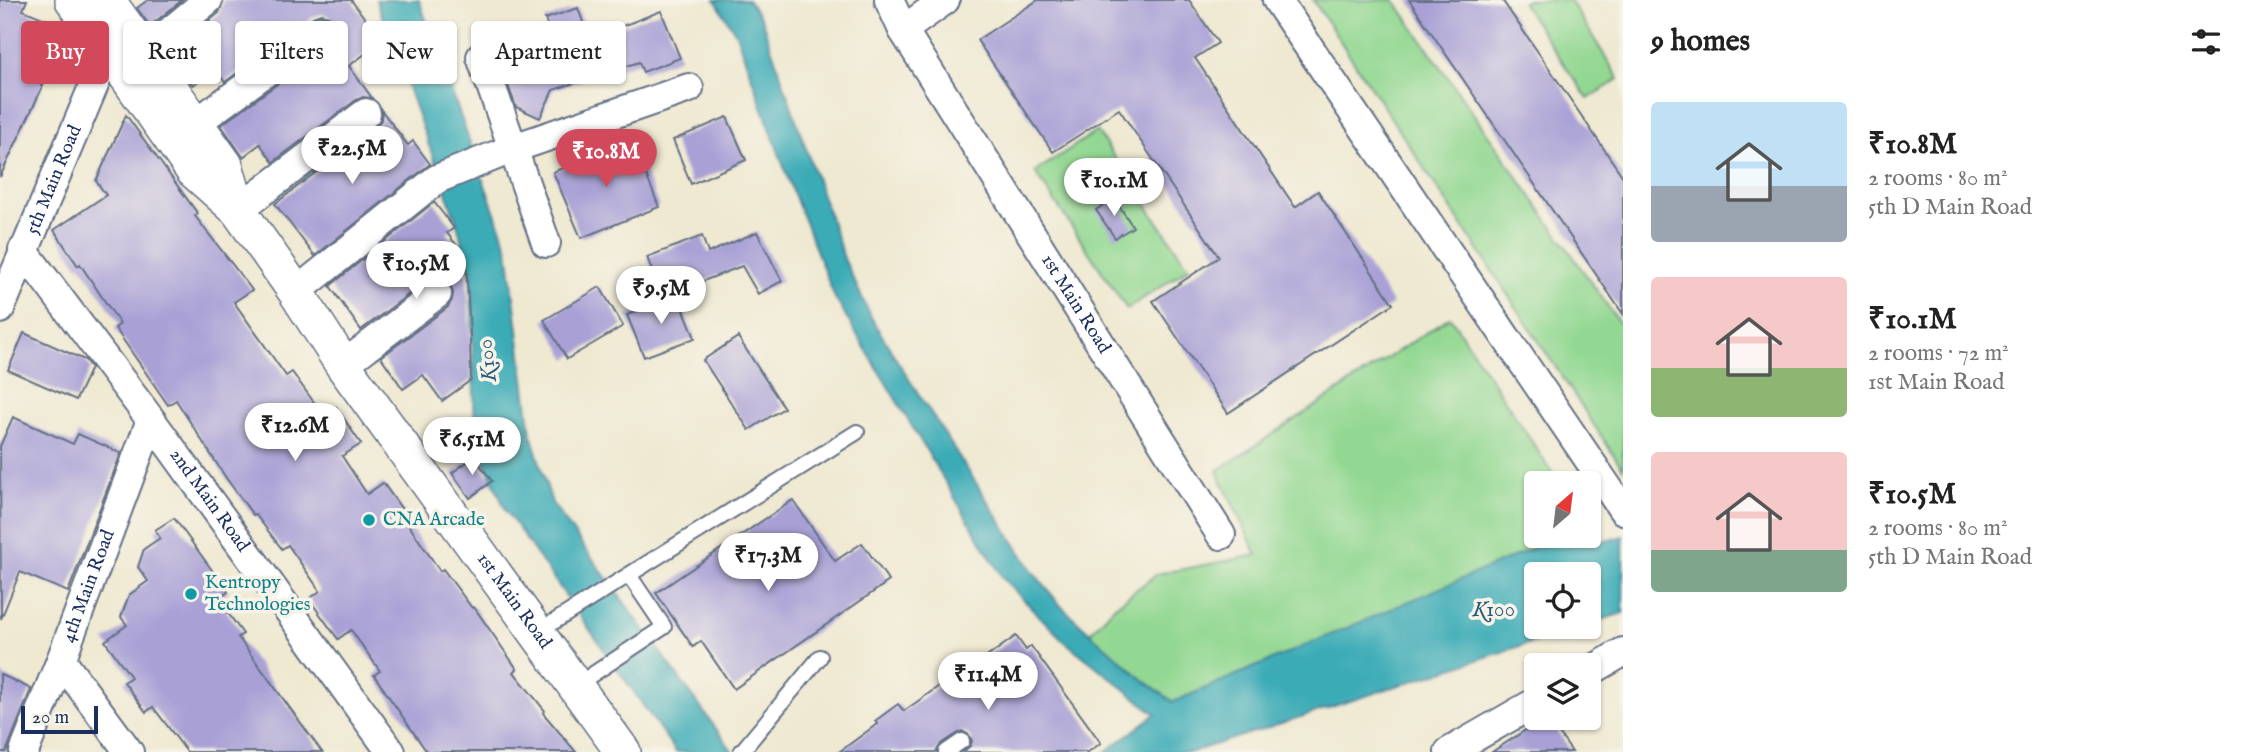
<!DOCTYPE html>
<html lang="en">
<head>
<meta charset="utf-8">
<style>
	:root { --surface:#fff; --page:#f6f6f6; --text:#222; --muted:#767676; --accent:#d1495b }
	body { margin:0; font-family:"IM FELL English",serif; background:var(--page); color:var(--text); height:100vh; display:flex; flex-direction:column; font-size:26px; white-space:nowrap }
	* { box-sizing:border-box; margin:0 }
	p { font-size:23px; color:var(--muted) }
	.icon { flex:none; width:38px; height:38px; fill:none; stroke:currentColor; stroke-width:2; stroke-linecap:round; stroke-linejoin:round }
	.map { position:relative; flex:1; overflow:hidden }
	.details { display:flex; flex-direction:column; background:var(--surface); width:630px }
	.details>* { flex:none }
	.hud { position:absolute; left:21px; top:21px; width:665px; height:63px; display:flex; gap:14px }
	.needle { width:46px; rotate:28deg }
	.controls { position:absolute; left:1524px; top:471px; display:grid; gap:14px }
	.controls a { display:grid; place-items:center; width:77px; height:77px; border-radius:7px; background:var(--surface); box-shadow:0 2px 5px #0004; font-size:35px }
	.scale { position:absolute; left:21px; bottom:18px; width:77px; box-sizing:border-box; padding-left:7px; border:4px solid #1b2f5e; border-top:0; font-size:19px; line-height:24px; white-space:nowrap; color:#1b2f5e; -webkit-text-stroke:5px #f7f3e8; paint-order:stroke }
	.price { position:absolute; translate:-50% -60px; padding:0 16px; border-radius:24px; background:#fff; color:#222; font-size:23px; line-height:46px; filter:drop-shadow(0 2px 4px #0008) }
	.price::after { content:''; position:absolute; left:50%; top:42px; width:21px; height:16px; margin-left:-10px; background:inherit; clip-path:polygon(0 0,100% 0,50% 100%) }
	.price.active { background:var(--accent); color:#fff }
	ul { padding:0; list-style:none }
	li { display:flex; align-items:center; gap:21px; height:175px; padding:0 28px }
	li span { display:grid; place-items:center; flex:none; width:196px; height:140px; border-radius:7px; color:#555 }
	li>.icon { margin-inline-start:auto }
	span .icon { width:84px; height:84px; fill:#fffc; stroke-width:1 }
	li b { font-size:30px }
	h2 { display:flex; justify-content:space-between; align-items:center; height:84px; padding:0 28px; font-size:30px }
	.pill { padding:0 24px; border-radius:7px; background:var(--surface); box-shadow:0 2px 5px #0004; font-size:24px; line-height:63px }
	.pill.active { background:var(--accent); color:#fff }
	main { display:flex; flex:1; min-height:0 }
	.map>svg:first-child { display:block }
</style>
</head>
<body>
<main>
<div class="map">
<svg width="1623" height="752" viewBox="0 0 1623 752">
	<rect width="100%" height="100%" fill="#f7f3e8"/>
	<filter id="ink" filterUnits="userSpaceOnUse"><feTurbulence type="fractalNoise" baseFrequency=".0143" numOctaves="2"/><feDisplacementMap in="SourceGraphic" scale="14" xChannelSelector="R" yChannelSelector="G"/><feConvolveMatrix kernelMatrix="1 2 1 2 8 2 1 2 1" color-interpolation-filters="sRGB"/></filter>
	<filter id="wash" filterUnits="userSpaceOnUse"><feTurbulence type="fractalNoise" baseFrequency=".00686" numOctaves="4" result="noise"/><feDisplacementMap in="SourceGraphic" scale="28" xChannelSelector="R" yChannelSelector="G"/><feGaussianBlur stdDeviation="1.57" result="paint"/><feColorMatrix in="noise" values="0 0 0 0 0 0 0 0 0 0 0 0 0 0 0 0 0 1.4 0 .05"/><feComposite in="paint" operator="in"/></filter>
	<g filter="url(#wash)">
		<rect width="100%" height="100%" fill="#efe9d1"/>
		<g fill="#93d892" stroke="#578478" stroke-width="2">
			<polygon points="1313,0 1394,0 1623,328 1623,469"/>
			<polygon points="1527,0 1570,0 1619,79 1588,99 1522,3"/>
			<polygon points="1097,131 1189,268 1127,309 1035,172"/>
			<polygon points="1450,317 1559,483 1536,483 1536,536 1562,536 1174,702 1141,678 1090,633 1114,607 1157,574 1257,555 1217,471"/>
		</g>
		<g fill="#3aabb6" stroke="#2a6d8a" stroke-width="2">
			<polygon points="376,0 419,0 508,249 531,434 552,503 733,752 676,752 506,511 475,440 471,275 456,220"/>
			<polygon points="715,0 748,0 762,21 845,261 871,317 898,362 1034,573 1061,606 1090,633 1141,678 1173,702 1562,536 1589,536 1589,527 1605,541 1623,536 1623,613 1589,624 1589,574 1536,574 1536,626 1580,627 1192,752 1105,752 1156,714 1064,641 1004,580 835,298 790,184 736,34"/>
		</g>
		<g id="blocks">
			<g fill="#a9a1d6">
				<polygon points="0,0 27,0 23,10 65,27 41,86 43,86 0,177"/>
				<polygon points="148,0 182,0 150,26 137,8"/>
				<polygon points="224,0 351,0 382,41 349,66 372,98 363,97 356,100 273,162 260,144 243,157 221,125 332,44 337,37 338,29 336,22 329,16 321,14 313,17 225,82 215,69 193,85 170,53 219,13"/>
				<polygon points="1038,0 1189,0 1218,43 1195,58 1295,207 1318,191 1393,304 1228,413 1153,301 1219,257 1119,109 1053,152 977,40"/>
				<polygon points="1409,0 1502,0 1551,71 1623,177 1623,314"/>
				<polygon points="578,8 589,39 661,11 680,58 643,72 639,62 553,90 540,118 516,107 495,49 548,28 545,19"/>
				<polygon points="382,111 408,145 413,141 430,164 315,256 275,204 376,126 381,120"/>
				<polygon points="126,115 198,214 195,216 252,290 234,302 286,376 292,372 324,416 336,407 361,444 342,456 367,494 383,483 409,519 406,521 440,571 443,569 472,608 474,607 517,669 514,672 545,711 543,713 576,752 427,752 374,675 380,671 351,630 338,639 309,599 320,591 288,545 282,549 255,514 253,515 226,478 176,400 168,405 115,328 120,324 80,264 78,266 54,230 106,195 96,181"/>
				<polygon points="727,117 746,160 691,184 673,140"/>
				<polygon points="632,140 659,207 581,238 553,172"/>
				<polygon points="1114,198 1133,227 1115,238 1096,210"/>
				<polygon points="434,202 454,228 447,233 462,252 459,254 466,263 470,335 471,380 442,401 423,375 403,389 381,357 448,307 452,300 453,293 450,284 443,279 434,278 428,280 361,330 330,286"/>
				<polygon points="757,232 782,281 758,294 742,266 662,297 647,257 702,236 708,253"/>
				<polygon points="600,287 623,326 567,359 544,320"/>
				<polygon points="678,295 695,338 644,357 627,315"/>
				<polygon points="24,333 85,360 91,368 76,400 8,370"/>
				<polygon points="738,337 784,408 749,430 703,360"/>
				<polygon points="13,417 73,444 78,434 121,453 68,592 20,572 1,619 0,446"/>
				<polygon points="474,457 492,481 470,498 452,473"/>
				<polygon points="793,500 835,561 862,543 889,581 734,689 701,641 693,647 656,593"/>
				<polygon points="174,518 228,592 218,599 243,634 238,637 322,752 187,752 153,707 146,712 124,682 131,677 105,641 127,625 121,617 129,595 148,581 138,567 144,549 160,538 155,530"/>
				<polygon points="1016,636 1026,650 1031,646 1101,743 1088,752 963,752 970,746 972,741 969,735 962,731 941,744 936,752 839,752 877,724 875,721 898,704 904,711 942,684 945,687"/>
				<polygon points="0,674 31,689 6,752 0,752"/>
				<polygon points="1544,718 1548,718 1572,752 1492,752"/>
			</g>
		</g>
	</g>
	<g filter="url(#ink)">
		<use href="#blocks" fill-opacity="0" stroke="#657086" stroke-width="2"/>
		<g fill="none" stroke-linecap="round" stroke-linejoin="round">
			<defs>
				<g id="service">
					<polyline points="536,633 857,432"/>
					<polyline points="575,686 664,627 629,575"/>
					<polyline points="741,752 820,657"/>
					<polyline points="946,752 962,741"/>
				</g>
				<g id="minor">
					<path id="s1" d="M889,0L903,30L1221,535"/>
					<polyline points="1277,0 1623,510"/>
					<polyline points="903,30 945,0"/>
					<polyline points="156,43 208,0"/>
					<polyline points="481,57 546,243"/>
					<polyline points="196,123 322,31"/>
					<polyline points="238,210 366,113"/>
					<path id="s2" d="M23,250L151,420L391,752"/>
					<polyline points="296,292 437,179 514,148 689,88"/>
					<path id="s3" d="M0,309L109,49"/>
					<polyline points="343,365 437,294"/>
					<polyline points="61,660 129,752"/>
					<polyline points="1589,672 1623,652"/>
					<path id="s4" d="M24,752L61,660L151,420"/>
					<polyline points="1449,752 1536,702"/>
				</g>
				<g id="tertiary">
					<path id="s5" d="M73,0L193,170L238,210L296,292L343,365L623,752"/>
					<polyline points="107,0 225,165 238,210"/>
				</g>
			</defs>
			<use href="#service" stroke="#657086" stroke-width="18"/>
			<use href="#minor" stroke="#657086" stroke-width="32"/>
			<use href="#tertiary" stroke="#657086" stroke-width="38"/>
			<use href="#service" stroke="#fff" stroke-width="14"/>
			<use href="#minor" stroke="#fff" stroke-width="28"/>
			<use href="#tertiary" stroke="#fff" stroke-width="35"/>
		</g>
	</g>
	<g fill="#0f9aa8" stroke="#f7f3e8" stroke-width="2.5">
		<circle cx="369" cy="520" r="7"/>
		<circle cx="191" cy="594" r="7"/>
	</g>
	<g text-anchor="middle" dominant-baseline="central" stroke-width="7" stroke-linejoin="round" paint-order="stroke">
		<g font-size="19" fill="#1b2f5e" stroke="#f7f3e8">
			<text stroke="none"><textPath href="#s3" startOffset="140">5th Main Road</textPath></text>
			<text stroke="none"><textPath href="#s1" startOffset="357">1st Main Road</textPath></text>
			<text stroke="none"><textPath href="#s2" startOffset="312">2nd Main Road</textPath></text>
			<text stroke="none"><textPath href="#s4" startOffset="178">4th Main Road</textPath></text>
			<text stroke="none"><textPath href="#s5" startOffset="747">1st Main Road</textPath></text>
		</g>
		<g font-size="19" fill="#0d838f" stroke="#f7f3e8" text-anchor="start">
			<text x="383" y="520">CNA Arcade</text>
			<text x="205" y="583">Kentropy<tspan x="205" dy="22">Technologies</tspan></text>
		</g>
		<g font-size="21" font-style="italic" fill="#265a7d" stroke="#f7f3e8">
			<text transform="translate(488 360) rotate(-96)">K100</text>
			<text x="1494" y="610">K100</text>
		</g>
	</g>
</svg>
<div class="controls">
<a><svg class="needle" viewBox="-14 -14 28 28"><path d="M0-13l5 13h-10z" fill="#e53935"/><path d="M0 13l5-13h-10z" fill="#767676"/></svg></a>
<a><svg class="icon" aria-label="locate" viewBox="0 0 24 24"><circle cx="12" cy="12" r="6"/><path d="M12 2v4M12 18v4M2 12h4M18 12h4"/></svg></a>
<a><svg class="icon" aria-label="layers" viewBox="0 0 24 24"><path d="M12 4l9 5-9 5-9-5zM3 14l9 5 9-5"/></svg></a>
</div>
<div class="scale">20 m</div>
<b class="price" style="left:352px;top:186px">₹22.5M</b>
<b class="price active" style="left:606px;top:189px">₹10.8M</b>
<b class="price" style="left:1114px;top:218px">₹10.1M</b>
<b class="price" style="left:416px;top:301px">₹10.5M</b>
<b class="price" style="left:661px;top:326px">₹9.5M</b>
<b class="price" style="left:295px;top:463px">₹12.6M</b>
<b class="price" style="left:472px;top:477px">₹6.51M</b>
<b class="price" style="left:768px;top:593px">₹17.3M</b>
<b class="price" style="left:988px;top:712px">₹11.4M</b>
<div class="hud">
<a class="pill active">Buy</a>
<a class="pill">Rent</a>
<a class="pill">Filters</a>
<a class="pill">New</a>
<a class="pill">Apartment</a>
</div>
</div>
<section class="details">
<h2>9 homes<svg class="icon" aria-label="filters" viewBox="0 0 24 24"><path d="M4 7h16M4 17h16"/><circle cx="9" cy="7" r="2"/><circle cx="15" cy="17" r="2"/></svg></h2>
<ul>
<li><span style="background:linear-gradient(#bfe0f5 60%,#9aa5b1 0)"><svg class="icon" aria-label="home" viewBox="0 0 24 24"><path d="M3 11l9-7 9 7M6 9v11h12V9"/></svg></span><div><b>₹10.8M</b><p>2 rooms · 80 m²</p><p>5th D Main Road</p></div></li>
<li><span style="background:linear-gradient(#f6c9c9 65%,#8fb573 0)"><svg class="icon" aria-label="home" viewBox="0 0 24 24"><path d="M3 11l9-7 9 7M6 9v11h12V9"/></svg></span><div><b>₹10.1M</b><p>2 rooms · 72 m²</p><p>1st Main Road</p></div></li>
<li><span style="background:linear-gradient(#f6c9c9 70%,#7fa58c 0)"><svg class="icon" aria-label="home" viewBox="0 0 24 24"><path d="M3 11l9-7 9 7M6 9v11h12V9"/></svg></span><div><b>₹10.5M</b><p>2 rooms · 80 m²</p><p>5th D Main Road</p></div></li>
</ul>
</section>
</main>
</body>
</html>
